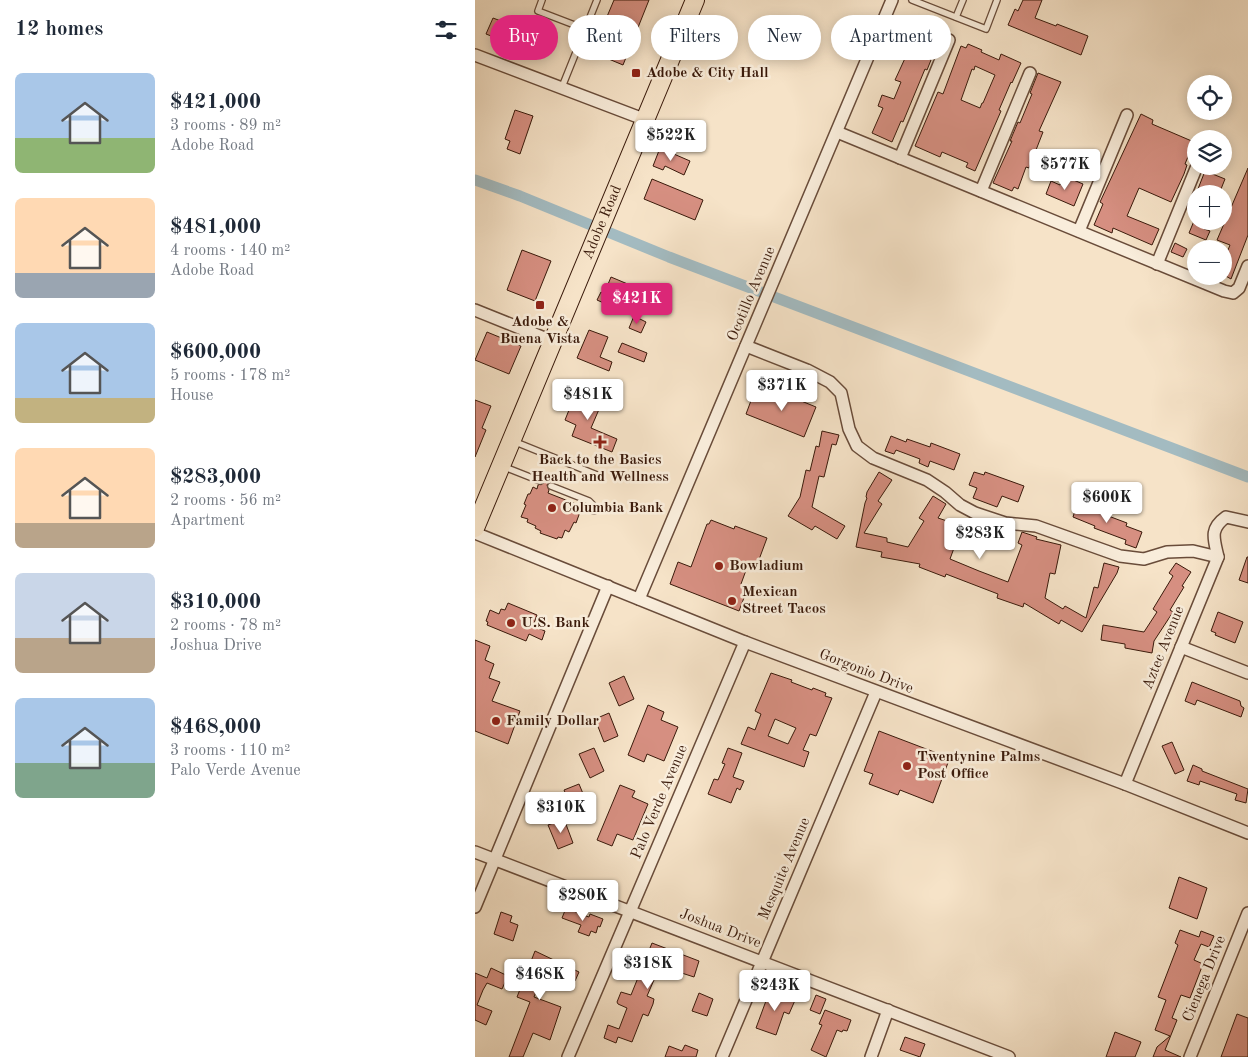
<!DOCTYPE html>
<html lang="en">
<head>
<meta charset="utf-8">
<style>
	:root { --surface:#fff; --page:#f2f2f3; --text:#1f2937; --muted:#747a83; --accent:#db2777 }
	body { margin:0; font-family:"Old Standard TT",serif; background:var(--page); color:var(--text); height:100vh; display:flex; flex-direction:column; font-size:19px; white-space:nowrap }
	* { box-sizing:border-box; margin:0 }
	p { font-size:16px; color:var(--muted) }
	.icon { flex:none; width:28px; height:28px; fill:none; stroke:currentColor; stroke-width:2; stroke-linecap:round; stroke-linejoin:round }
	.map { position:relative; flex:1; overflow:hidden }
	.drawer { display:flex; flex-direction:column; background:var(--surface); width:475px }
	.drawer>* { flex:none }
	.hud { position:absolute; left:15px; top:15px; width:475px; height:45px; display:flex; gap:10px }
	.fabs { position:absolute; left:712px; top:75px; display:grid; gap:10px }
	.fabs a { display:grid; place-items:center; width:45px; height:45px; border-radius:50%; background:var(--surface); box-shadow:0 2px 12px #0003; font-size:25px }
	.price { position:absolute; translate:-50% -42px; padding:0 11px; border-radius:5px; background:#fff; color:#222; font-size:16px; line-height:32px; filter:drop-shadow(0 1px 2px #0008) }
	.price::after { content:''; position:absolute; left:50%; top:30px; width:15px; height:11px; margin-left:-8px; background:inherit; clip-path:polygon(0 0,100% 0,50% 100%) }
	.price.selected { background:var(--accent); color:#fff }
	ul { padding:0; list-style:none }
	li { display:flex; align-items:center; gap:15px; height:125px; padding:0 15px }
	li span { display:grid; place-items:center; flex:none; width:140px; height:100px; border-radius:8px; color:#555 }
	li>.icon { margin-inline-start:auto }
	span .icon { width:60px; height:60px; fill:#fffc; stroke-width:1 }
	li b { font-size:21px }
	h2 { display:flex; justify-content:space-between; align-items:center; height:60px; padding:0 15px; font-size:21px }
	.tag { padding:0 18px; border-radius:22px; background:var(--surface); box-shadow:0 2px 12px #0003; font-size:18px; line-height:45px }
	.tag.selected { background:var(--accent); color:#fff }
	main { display:flex; flex:1; min-height:0 }
	.map>svg:first-child { display:block }
</style>
</head>
<body>
<main>
<section class="drawer">
<h2>12 homes<svg class="icon" aria-label="filters" viewBox="0 0 24 24"><path d="M4 7h16M4 17h16"/><circle cx="9" cy="7" r="2"/><circle cx="15" cy="17" r="2"/></svg></h2>
<ul>
<li><span style="background:linear-gradient(#a9c7e8 65%,#8fb573 0)"><svg class="icon" aria-label="home" viewBox="0 0 24 24"><path d="M3 11l9-7 9 7M6 9v11h12V9"/></svg></span><div><b>$421,000</b><p>3 rooms · 89 m²</p><p>Adobe Road</p></div></li>
<li><span style="background:linear-gradient(#ffd9b3 75%,#9aa5b1 0)"><svg class="icon" aria-label="home" viewBox="0 0 24 24"><path d="M3 11l9-7 9 7M6 9v11h12V9"/></svg></span><div><b>$481,000</b><p>4 rooms · 140 m²</p><p>Adobe Road</p></div></li>
<li><span style="background:linear-gradient(#a9c7e8 75%,#c2b280 0)"><svg class="icon" aria-label="home" viewBox="0 0 24 24"><path d="M3 11l9-7 9 7M6 9v11h12V9"/></svg></span><div><b>$600,000</b><p>5 rooms · 178 m²</p><p>House</p></div></li>
<li><span style="background:linear-gradient(#ffd9b3 75%,#b9a48a 0)"><svg class="icon" aria-label="home" viewBox="0 0 24 24"><path d="M3 11l9-7 9 7M6 9v11h12V9"/></svg></span><div><b>$283,000</b><p>2 rooms · 56 m²</p><p>Apartment</p></div></li>
<li><span style="background:linear-gradient(#c9d6e8 65%,#b9a48a 0)"><svg class="icon" aria-label="home" viewBox="0 0 24 24"><path d="M3 11l9-7 9 7M6 9v11h12V9"/></svg></span><div><b>$310,000</b><p>2 rooms · 78 m²</p><p>Joshua Drive</p></div></li>
<li><span style="background:linear-gradient(#a9c7e8 65%,#7fa58c 0)"><svg class="icon" aria-label="home" viewBox="0 0 24 24"><path d="M3 11l9-7 9 7M6 9v11h12V9"/></svg></span><div><b>$468,000</b><p>3 rooms · 110 m²</p><p>Palo Verde Avenue</p></div></li>
</ul>
</section>
<div class="map">
<svg width="773" height="1057" viewBox="0 0 773 1057">
	<rect width="100%" height="100%" fill="#f6e3c8"/>
	<filter id="stains"><feTurbulence type="fractalNoise" baseFrequency=".004" numOctaves="4"/><feColorMatrix values="0 0 0 0 .2 0 0 0 0 .09 0 0 0 0 .02 0 0 0 .5 -.17"/></filter>
	<radialGradient id="worn" r=".72"><stop offset=".6" stop-color="#630" stop-opacity="0"/><stop offset="1" stop-color="#630" stop-opacity=".3"/></radialGradient>
	<g fill="none" stroke-linecap="round" stroke-linejoin="round">
		<polyline stroke="#a3bbc1" stroke-width="11" points="0,180 45,196 194,257 773,477"/>
	</g>
	<g fill="#d68f81" stroke="#3a1a0b" fill-rule="evenodd">
		<polygon points="139,0 174,0 148,65 117,52"/>
		<polygon points="548,0 567,0 560,18 581,26 582,24 613,36 606,55 533,25 540,9 543,11"/>
		<polygon points="18,18 63,35 57,52 11,34"/>
		<polygon points="444,28 464,35 454,59 456,60 452,70 450,69 428,122 426,121 417,142 397,133 408,108 403,106 407,95 419,99 426,82 420,80"/>
		<path d="M493,44L507,50L506,52L524,60L526,54L546,63L537,83L536,82L524,110L526,111L500,171L491,167L493,163L467,152L465,157L440,146L463,92L468,94L486,46L491,48ZM500,66L520,75L508,103H507L505,108L486,100L497,69L499,70Z"/>
		<polygon points="563,73 586,82 564,131 568,132 554,168 551,167 543,189 539,187 537,191 518,183 537,141 535,141 543,122 545,123 557,94 555,93"/>
		<polygon points="40,110 58,116 45,154 32,149 35,141 30,139"/>
		<polygon points="666,114 678,120 677,124 719,142 710,164 712,165 709,174 696,202 664,188 652,216 684,229 677,245 638,228 637,233 619,225 628,204 625,202"/>
		<polygon points="185,148 215,161 209,175 190,166 188,170 178,166"/>
		<polygon points="773,168 773,235 756,279 749,275 749,260 755,245 742,240"/>
		<polygon points="730,171 750,179 744,194 721,194"/>
		<polygon points="589,176 608,184 599,206 571,194 576,181 585,185"/>
		<polygon points="177,179 228,200 220,220 169,199"/>
		<polygon points="719,221 733,221 729,229 735,231 731,240 714,233"/>
		<polygon points="700,243 712,249 708,257 696,252"/>
		<polygon points="47,250 76,261 60,301 32,290"/>
		<polygon points="136,277 155,285 142,309 122,300 126,292 129,294"/>
		<polygon points="159,316 171,322 166,333 154,328"/>
		<polygon points="114,330 133,337 125,357 137,362 134,371 102,358"/>
		<polygon points="12,332 46,346 34,374 0,360"/>
		<polygon points="147,343 172,353 169,362 143,352"/>
		<polygon points="102,390 128,400 116,428 142,439 137,452 97,436 101,425 90,420"/>
		<polygon points="280,390 304,400 306,396 313,399 314,396 341,407 329,437 271,414"/>
		<polygon points="0,400 16,406 7,428 11,430 0,457"/>
		<polygon points="347,431 364,435 361,445 357,444 349,477 344,476 337,507 370,526 362,539 340,526 337,530 313,516 325,497 331,470 335,471 341,446 344,447"/>
		<polygon points="416,436 431,442 432,439 455,447 456,443 485,454 479,470 455,461 453,467 444,463 445,459 421,450 419,454 410,451"/>
		<polygon points="404,472 417,480 403,501 407,504 389,533 412,538 412,542 433,547 449,521 444,518 458,496 471,504 463,518 487,526 475,559 504,571 533,582 547,545 543,543 547,532 562,537 561,539 586,545 580,574 575,573 570,598 588,609 590,606 611,618 619,587 623,588 629,563 644,567 642,573 607,632 586,620 584,624 549,603 548,607 522,598 523,594 471,574 470,577 444,567 445,564 406,557 407,552 381,547 390,503 392,498 391,497 392,492"/>
		<polygon points="499,472 509,475 510,472 549,486 543,502 527,496 522,507 498,498 502,488 494,485"/>
		<polygon points="68,473 79,478 78,482 74,482 72,485 74,490 73,493 106,506 103,511 105,512 101,523 99,522 94,532 90,530 87,538 83,537 82,539 65,533 66,531 60,528 61,526 52,522 53,519 46,517 51,505 49,504 53,494 55,494 58,487 62,489 63,485 69,483 70,480 67,477"/>
		<polygon points="603,501 629,511 628,514 652,523 651,526 667,532 661,548 650,544 651,540 619,528 620,526 598,517"/>
		<polygon points="236,520 259,529 260,526 292,538 282,565 274,562 266,584 273,587 264,611 195,584 203,562 216,567 232,524 234,524"/>
		<polygon points="772,557 773,557 773,583 764,580"/>
		<polygon points="701,563 716,572 707,586 709,587 695,610 698,612 679,641 677,653 650,648 650,644 626,640 628,625 669,632 682,612 678,609 698,576 694,573"/>
		<polygon points="33,603 62,615 58,626 70,631 67,640 54,634 51,641 12,625 13,622 11,621 15,610 24,614 26,609 30,610"/>
		<polygon points="743,612 768,622 760,643 740,635 741,633 736,631"/>
		<polygon points="0,640 15,646 10,660 19,664 14,678 25,682 17,701 45,711 33,744 0,731"/>
		<path d="M296,673L317,680L316,682L337,690L338,688L351,693L350,696L357,698L341,736L335,734L328,750L334,752L329,767L266,744L273,727L280,730L286,714L280,711ZM300,719L321,728L313,744L293,736Z"/>
		<polygon points="149,676 159,699 144,706 134,683"/>
		<polygon points="717,682 765,701 766,706 769,708 766,717 722,700 720,705 710,701"/>
		<polygon points="173,705 189,712 186,720 203,727 189,761 172,754 169,762 153,755"/>
		<polygon points="134,713 143,736 129,742 120,719"/>
		<polygon points="404,731 467,755 466,758 474,760 458,803 425,790 423,795 394,784 398,774 389,771"/>
		<polygon points="697,742 709,770 700,774 687,746"/>
		<polygon points="119,748 129,771 115,778 104,754"/>
		<polygon points="253,748 267,753 258,777 269,781 265,790 262,788 256,803 233,794 239,779 243,780 250,764 247,763"/>
		<polygon points="718,765 727,769 727,771 773,789 771,803 760,800 762,794 725,781 724,785 712,781"/>
		<polygon points="104,784 114,808 99,814 89,790"/>
		<polygon points="145,785 160,791 157,797 173,804 158,840 142,834 137,846 122,840"/>
		<polygon points="89,819 98,843 83,849 73,825"/>
		<polygon points="704,877 732,888 722,919 694,908"/>
		<polygon points="91,908 111,916 114,917 115,914 128,919 125,927 123,926 121,933 116,931 114,936 103,932 106,925 87,918"/>
		<polygon points="26,912 37,916 35,922 43,925 38,941 19,934"/>
		<polygon points="705,930 724,937 726,931 739,936 734,947 726,944 719,960 728,964 715,998 706,995 697,1018 702,1020 690,1050 706,1057 678,1057 682,1047 695,1036 680,1030 691,1000 683,997 703,945 700,943"/>
		<polygon points="177,943 224,961 219,977 185,966 172,996 179,999 178,1004 173,1016 168,1014 157,1042 143,1037 141,1043 129,1038 133,1025 144,1029 152,1008 143,1004 142,1002 146,992 156,995"/>
		<polygon points="60,951 104,972 100,981 90,977 86,986 66,979 59,997 86,1007 75,1040 58,1033 48,1057 34,1057 55,1002 42,997"/>
		<polygon points="16,968 33,976 27,989 12,983 8,990 2,1005 17,1011 11,1025 0,1020 0,973 12,978"/>
		<polygon points="295,990 321,998 314,1014 309,1012 301,1035 281,1028"/>
		<polygon points="224,993 238,999 232,1016 217,1011"/>
		<polygon points="341,995 351,999 345,1014 335,1010"/>
		<polygon points="350,1010 376,1020 372,1031 368,1030 367,1032 362,1030 351,1057 336,1050 347,1025 344,1024"/>
		<polygon points="762,1014 773,1018 773,1057 746,1057"/>
		<polygon points="640,1032 666,1042 660,1057 631,1057"/>
		<polygon points="430,1037 450,1044 445,1057 425,1050"/>
		<polygon points="210,1045 223,1050 221,1057 190,1057 194,1046 207,1051"/>
	</g>
	<g fill="none" stroke-linecap="round" stroke-linejoin="round">
		<defs>
			<g id="service">
				<polyline points="67,0 63,11 110,29"/>
				<polyline points="437,0 511,29 522,0"/>
				<polyline points="481,17 488,0"/>
				<polyline points="87,87 122,0"/>
				<polyline points="38,441 122,475"/>
				<polyline points="27,466 65,481"/>
				<polyline points="76,486 114,501 118,505 119,511"/>
			</g>
			<g id="minor">
				<polyline points="0,55 171,120"/>
				<polyline points="362,132 749,291 758,293 764,288 773,266"/>
				<polyline points="425,158 474,40"/>
				<polyline points="506,191 555,73"/>
				<polyline points="604,231 652,115"/>
				<polyline points="682,264 722,166"/>
				<polyline points="0,310 77,341"/>
				<polyline points="271,346 332,370 355,382 366,393 374,429 382,446 398,458 452,480 470,492 485,505 500,513 530,523 561,526 645,556 669,559 692,552 718,551 743,557"/>
				<polyline points="0,533 270,642 650,784 773,833"/>
				<polyline points="164,599 417,0"/>
				<polyline points="706,647 773,673"/>
				<path d="M650,784L743,557C739,539 734,529 751,517L773,522"/>
				<polyline points="0,852 534,1057"/>
				<polyline points="0,907 133,586"/>
				<polyline points="93,1057 270,642"/>
				<polyline points="247,1057 401,692"/>
				<polyline points="396,1057 413,1010"/>
				<polyline points="715,1057 773,913"/>
			</g>
			<g id="primary">
				<path id="s1" d="M0,528L220,0"/>
			</g>
		</defs>
		<use href="#service" stroke="#694c3a" stroke-width="8"/>
		<use href="#minor" stroke="#694c3a" stroke-width="14"/>
		<use href="#primary" stroke="#3a1a0b" stroke-width="20"/>
		<use href="#service" stroke="#f9eddb" stroke-width="5.5"/>
		<use href="#minor" stroke="#f9eddb" stroke-width="11"/>
		<use href="#primary" stroke="#f6e3c8" stroke-width="18"/>
	</g>
	<g fill="#8f2418" stroke="#f9eddb" stroke-width="2">
		<rect x="156" y="68" width="10" height="10" rx="2.5"/>
		<rect x="60" y="300" width="10" height="10" rx="2.5"/>
		<path d="M122.5 434.5h5v5h5v5h-5v5h-5v-5h-5v-5h5z"/>
		<circle cx="77" cy="508" r="5"/>
		<circle cx="244" cy="566" r="5"/>
		<circle cx="257" cy="601" r="5"/>
		<circle cx="36" cy="623" r="5"/>
		<circle cx="21" cy="721" r="5"/>
		<circle cx="432" cy="766" r="5"/>
	</g>
	<g text-anchor="middle" dominant-baseline="central" stroke-width="5" stroke-linejoin="round" paint-order="stroke">
		<g font-size="15" font-weight="bold" fill="#3a1a0b" stroke="#f9eddb" text-anchor="start">
			<text x="171" y="73">Adobe &amp; City Hall</text>
			<text x="65" y="322" text-anchor="middle">Adobe &amp;<tspan x="65" dy="17">Buena Vista</tspan></text>
			<text x="125" y="460" text-anchor="middle">Back to the Basics<tspan x="125" dy="17">Health and Wellness</tspan></text>
			<text x="87" y="508">Columbia Bank</text>
			<text x="254" y="566">Bowladium</text>
			<text x="267" y="592">Mexican<tspan x="267" dy="17">Street Tacos</tspan></text>
			<text x="46" y="623">U.S. Bank</text>
			<text x="31" y="721">Family Dollar</text>
			<text x="442" y="757">Twentynine Palms<tspan x="442" dy="17">Post Office</tspan></text>
		</g>
		<g font-size="15" fill="#3a1a0b" stroke="#f9eddb">
			<text stroke="none"><textPath href="#s1" startOffset="331">Adobe Road</textPath></text>
			<text transform="translate(277 294) rotate(-67)">Ocotillo Avenue</text>
			<text transform="translate(689 648) rotate(-68)">Aztec Avenue</text>
			<text transform="translate(391 672) rotate(21)">Gorgonio Drive</text>
			<text transform="translate(185 802) rotate(-67)">Palo Verde Avenue</text>
			<text transform="translate(310 869) rotate(-67)">Mesquite Avenue</text>
			<text transform="translate(245 929) rotate(21)">Joshua Drive</text>
			<text transform="translate(730 979) rotate(-68)">Cienega Drive</text>
		</g>
	</g>
	<rect width="100%" height="100%" filter="url(#stains)"/>
	<rect width="100%" height="100%" fill="url(#worn)"/>
</svg>
<div class="fabs">
<a><svg class="icon" aria-label="locate" viewBox="0 0 24 24"><circle cx="12" cy="12" r="6"/><path d="M12 2v4M12 18v4M2 12h4M18 12h4"/></svg></a>
<a><svg class="icon" aria-label="layers" viewBox="0 0 24 24"><path d="M12 4l9 5-9 5-9-5zM3 14l9 5 9-5"/></svg></a>
<a>+</a>
<a>−</a>
</div>
<b class="price" style="left:196px;top:162px">$522K</b>
<b class="price" style="left:590px;top:191px">$577K</b>
<b class="price selected" style="left:162px;top:325px">$421K</b>
<b class="price" style="left:307px;top:412px">$371K</b>
<b class="price" style="left:113px;top:421px">$481K</b>
<b class="price" style="left:632px;top:524px">$600K</b>
<b class="price" style="left:505px;top:560px">$283K</b>
<b class="price" style="left:86px;top:834px">$310K</b>
<b class="price" style="left:108px;top:922px">$280K</b>
<b class="price" style="left:173px;top:990px">$318K</b>
<b class="price" style="left:65px;top:1001px">$468K</b>
<b class="price" style="left:300px;top:1012px">$243K</b>
<div class="hud">
<a class="tag selected">Buy</a>
<a class="tag">Rent</a>
<a class="tag">Filters</a>
<a class="tag">New</a>
<a class="tag">Apartment</a>
</div>
</div>
</main>
</body>
</html>
